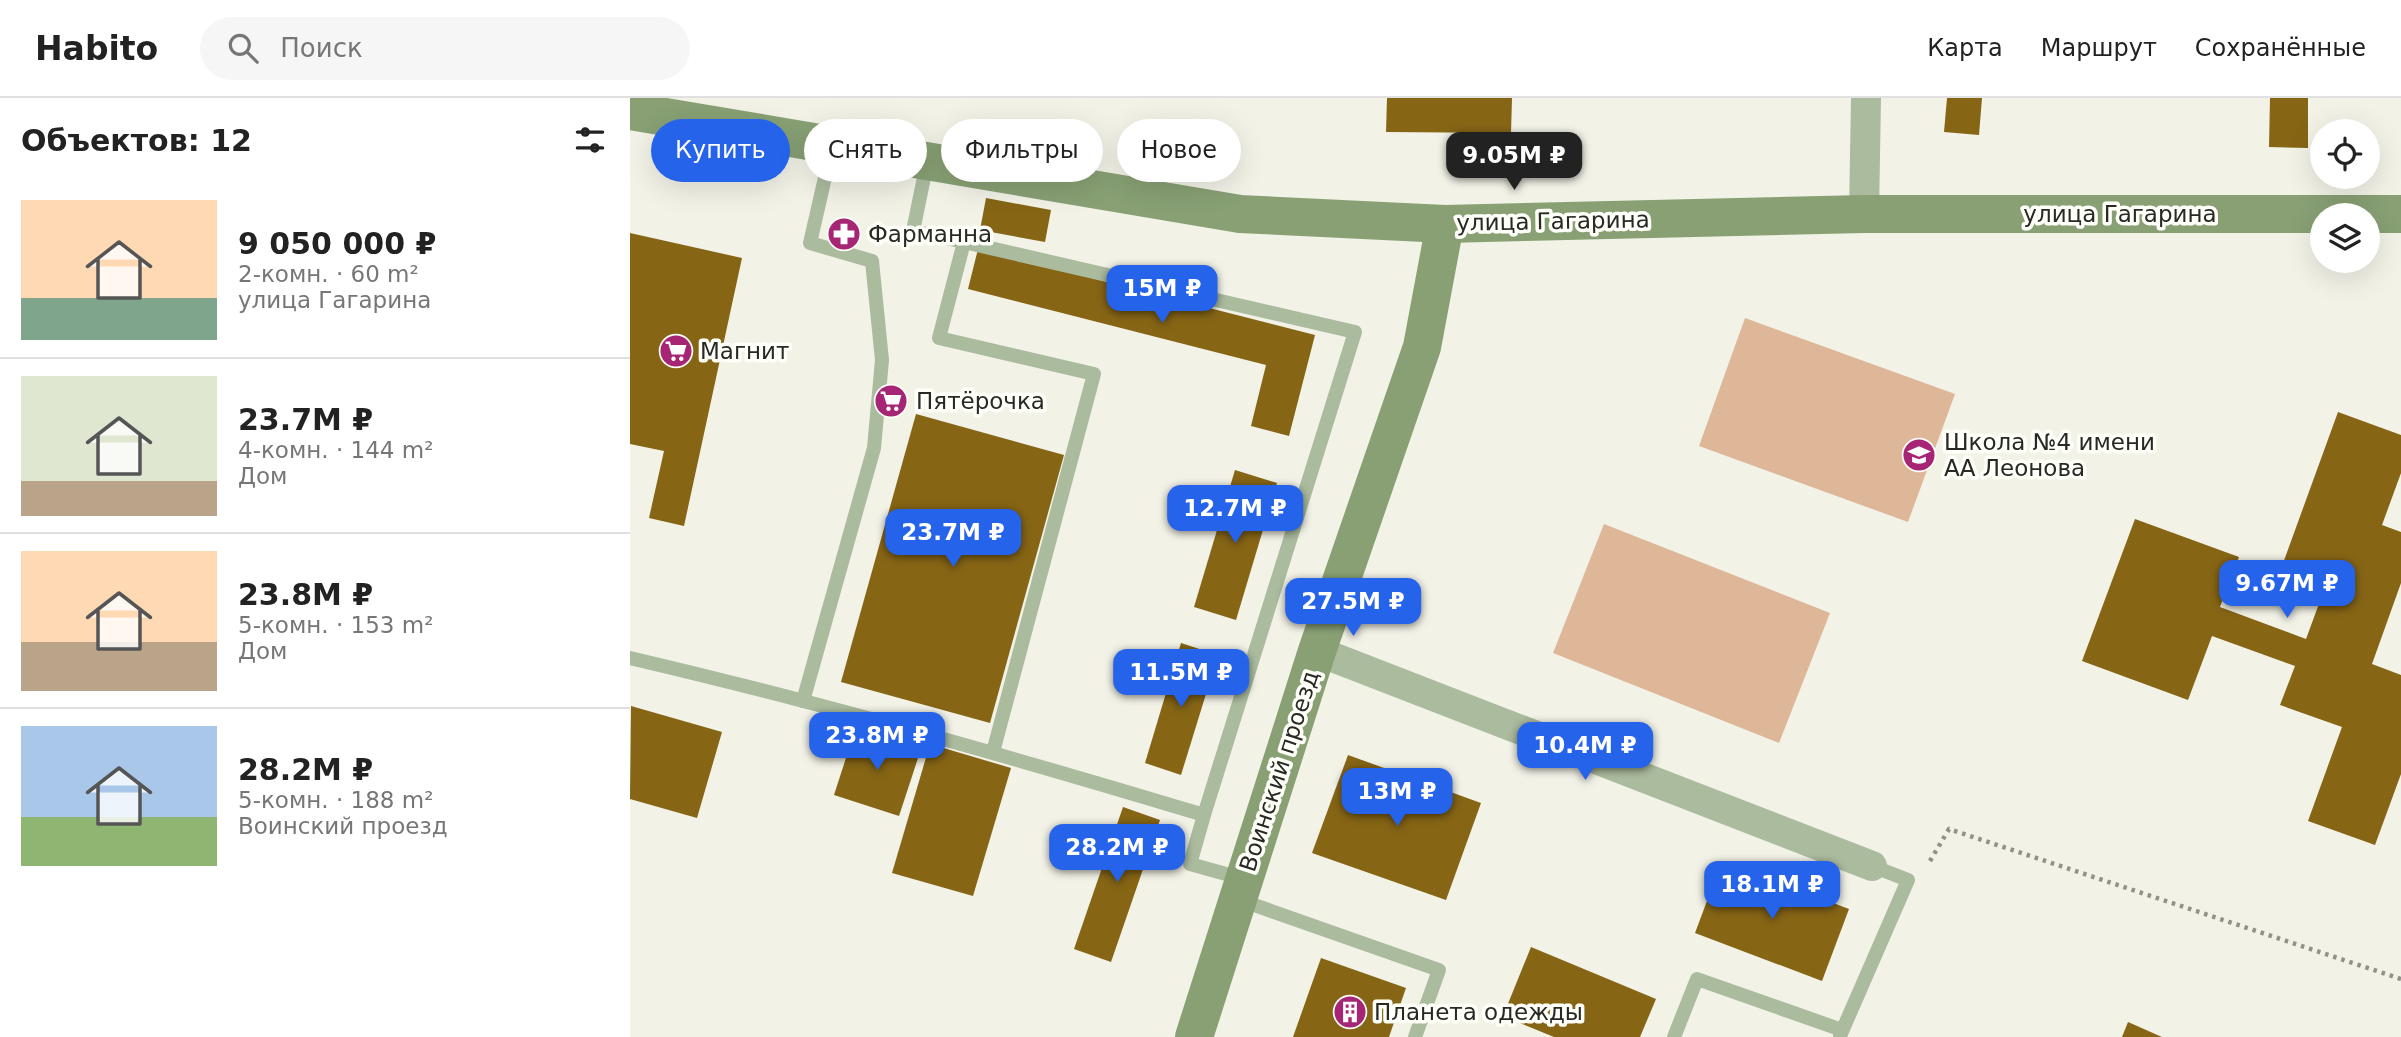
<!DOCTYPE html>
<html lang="ru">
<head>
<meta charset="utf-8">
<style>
	:root { --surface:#fff; --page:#f6f6f6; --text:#222; --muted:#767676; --line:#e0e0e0; --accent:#2563eb }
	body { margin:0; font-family:"DejaVu Sans",sans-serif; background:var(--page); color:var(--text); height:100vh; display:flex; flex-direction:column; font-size:26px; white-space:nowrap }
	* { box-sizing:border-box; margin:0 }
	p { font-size:23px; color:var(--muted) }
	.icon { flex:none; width:38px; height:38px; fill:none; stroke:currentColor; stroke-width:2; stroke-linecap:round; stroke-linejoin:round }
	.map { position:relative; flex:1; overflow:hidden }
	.panel { display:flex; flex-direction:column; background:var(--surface); width:630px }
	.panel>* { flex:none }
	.top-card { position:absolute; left:21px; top:21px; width:665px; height:63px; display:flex; gap:14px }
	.controls { position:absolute; left:1680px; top:21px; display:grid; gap:14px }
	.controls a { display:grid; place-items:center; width:70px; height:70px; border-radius:50%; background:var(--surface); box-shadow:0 7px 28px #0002; font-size:35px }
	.price { position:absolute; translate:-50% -60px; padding:0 16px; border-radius:14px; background:var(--accent); color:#fff; font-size:23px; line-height:46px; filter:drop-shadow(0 2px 4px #0008) }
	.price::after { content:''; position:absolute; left:50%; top:42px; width:21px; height:16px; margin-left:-10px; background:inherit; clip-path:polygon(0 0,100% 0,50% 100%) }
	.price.selected { background:#222; color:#fff }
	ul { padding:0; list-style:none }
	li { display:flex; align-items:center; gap:21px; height:175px; padding:0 21px }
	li+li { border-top:2px solid var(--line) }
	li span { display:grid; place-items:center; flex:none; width:196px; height:140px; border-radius:0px; color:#555 }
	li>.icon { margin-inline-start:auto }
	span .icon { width:84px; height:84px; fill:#fffc; stroke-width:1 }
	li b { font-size:30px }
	h2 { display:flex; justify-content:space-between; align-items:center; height:84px; padding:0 21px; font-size:30px }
	.chip { padding:0 24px; border-radius:32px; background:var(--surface); box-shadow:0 7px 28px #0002; font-size:24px; line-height:63px }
	.chip.selected { background:var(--accent); color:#fff }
	header { display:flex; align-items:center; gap:42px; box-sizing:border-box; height:98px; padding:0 35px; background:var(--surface); border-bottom:2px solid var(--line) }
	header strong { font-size:33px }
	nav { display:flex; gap:38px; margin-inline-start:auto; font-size:24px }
	.search { width:490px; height:63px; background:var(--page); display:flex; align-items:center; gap:18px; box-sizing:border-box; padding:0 24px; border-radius:38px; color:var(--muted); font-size:26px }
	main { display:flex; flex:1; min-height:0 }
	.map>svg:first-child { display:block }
</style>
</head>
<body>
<header>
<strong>Habito</strong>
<div class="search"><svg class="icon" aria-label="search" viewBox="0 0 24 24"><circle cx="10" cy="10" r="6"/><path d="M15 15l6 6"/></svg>Поиск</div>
<nav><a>Карта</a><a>Маршрут</a><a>Сохранённые</a></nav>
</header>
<main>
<section class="panel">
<h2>Объектов: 12<svg class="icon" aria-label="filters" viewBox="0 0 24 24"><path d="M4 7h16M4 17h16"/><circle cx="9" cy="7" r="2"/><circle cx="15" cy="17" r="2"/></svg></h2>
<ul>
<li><span style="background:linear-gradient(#ffd9b3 70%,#7fa58c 0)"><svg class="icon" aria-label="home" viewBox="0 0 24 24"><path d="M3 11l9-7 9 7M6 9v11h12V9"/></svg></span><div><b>9 050 000 ₽</b><p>2-комн. · 60 m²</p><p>улица Гагарина</p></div></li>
<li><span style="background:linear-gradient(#dfe7d0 75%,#b9a48a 0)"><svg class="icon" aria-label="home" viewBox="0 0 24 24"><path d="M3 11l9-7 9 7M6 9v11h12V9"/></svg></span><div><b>23.7M ₽</b><p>4-комн. · 144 m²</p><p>Дом</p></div></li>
<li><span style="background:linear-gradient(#ffd9b3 65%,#b9a48a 0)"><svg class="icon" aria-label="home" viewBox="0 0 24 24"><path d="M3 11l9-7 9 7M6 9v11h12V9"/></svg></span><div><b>23.8M ₽</b><p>5-комн. · 153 m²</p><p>Дом</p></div></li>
<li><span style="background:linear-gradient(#a9c7e8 65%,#8fb573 0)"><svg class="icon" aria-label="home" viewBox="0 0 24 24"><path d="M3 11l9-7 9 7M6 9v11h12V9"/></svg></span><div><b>28.2M ₽</b><p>5-комн. · 188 m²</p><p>Воинский проезд</p></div></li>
</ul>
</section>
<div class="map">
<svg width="1771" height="939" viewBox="0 0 1771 939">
	<rect width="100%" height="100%" fill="#f2f2e7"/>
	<g fill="#deb799">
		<polygon points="1115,220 1325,296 1278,424 1069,348"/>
		<polygon points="974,426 1200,515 1149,645 923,555"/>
	</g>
	<g fill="#866515">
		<polygon points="757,0 882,0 881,35 756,34"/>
		<polygon points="1317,0 1352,0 1349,37 1314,34"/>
		<polygon points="1640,0 1678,0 1678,50 1639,49"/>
		<polygon points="356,100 421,112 415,144 350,132"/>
		<polygon points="0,135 112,160 54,428 19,420 34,353 0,346"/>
		<polygon points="348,151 685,237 659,338 621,328 636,267 338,191"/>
		<polygon points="1708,314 1771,337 1771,375 1752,427 1771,434 1771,485 1742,566 1771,577 1771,676 1745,747 1678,723 1712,629 1650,607 1665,568 1582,538 1558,602 1452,563 1505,421 1609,459 1590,509 1676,541 1697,484 1652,468"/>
		<polygon points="286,316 434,357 360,625 211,584"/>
		<polygon points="605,372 647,385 606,522 564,509"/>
		<polygon points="551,545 588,557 551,677 515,665"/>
		<polygon points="1,608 92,634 67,720 0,701"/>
		<polygon points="226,629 291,651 269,718 204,697"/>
		<polygon points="300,646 381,670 343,798 262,775"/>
		<polygon points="718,657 851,705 816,802 682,755"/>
		<polygon points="493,709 530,722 481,864 444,851"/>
		<polygon points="1092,763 1219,811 1192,883 1065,835"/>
		<polygon points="901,849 1026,901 1010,939 924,939 873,918"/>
		<polygon points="691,860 776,890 759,939 663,939"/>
		<polygon points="1498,924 1532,939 1492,939"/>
	</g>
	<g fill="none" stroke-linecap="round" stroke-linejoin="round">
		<polyline stroke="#919189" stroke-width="4.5" stroke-dasharray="3.5 5" stroke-linecap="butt" points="1300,763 1319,731 1771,881"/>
		<g stroke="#abbb9e" stroke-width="14">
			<polyline points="297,65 283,133 334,144 309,240 464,276 363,654"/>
			<path d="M0,560C193,605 384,660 574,717L725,234L334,144"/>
			<polyline points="173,603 244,350 252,262 242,163 180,145 202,49"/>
			<polyline points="574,717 560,766 614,781"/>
			<polyline points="610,802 809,872 785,939"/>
			<polyline points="1210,938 1278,782 1242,768"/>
			<polyline points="1044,939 1067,881 1212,932"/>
		</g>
		<g stroke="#abbb9e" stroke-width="30">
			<polyline points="1234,116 1236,0"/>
			<polyline points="687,553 1242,768"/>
		</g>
		<g stroke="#88a074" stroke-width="38">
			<polyline points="0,13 610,116 815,126 1234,116 1771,116"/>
			<polyline points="564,939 687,553 792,249 815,126"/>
		</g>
	</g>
	<defs>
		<symbol id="pharmacy-disc" viewBox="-11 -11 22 22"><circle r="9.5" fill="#a62575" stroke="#fffff9"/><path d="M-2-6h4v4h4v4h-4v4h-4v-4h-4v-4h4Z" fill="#fff"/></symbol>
		<symbol id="supermarket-disc" viewBox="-11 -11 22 22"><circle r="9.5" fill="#a62575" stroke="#fffff9"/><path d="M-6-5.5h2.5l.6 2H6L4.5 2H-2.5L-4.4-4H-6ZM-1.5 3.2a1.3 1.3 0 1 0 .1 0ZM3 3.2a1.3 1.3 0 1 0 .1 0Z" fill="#fff"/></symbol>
		<symbol id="school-disc" viewBox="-11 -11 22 22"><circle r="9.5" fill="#a62575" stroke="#fffff9"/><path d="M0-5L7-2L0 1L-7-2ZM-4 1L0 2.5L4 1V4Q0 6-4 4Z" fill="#fff"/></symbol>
		<symbol id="building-disc" viewBox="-11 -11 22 22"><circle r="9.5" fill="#a62575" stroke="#fffff9"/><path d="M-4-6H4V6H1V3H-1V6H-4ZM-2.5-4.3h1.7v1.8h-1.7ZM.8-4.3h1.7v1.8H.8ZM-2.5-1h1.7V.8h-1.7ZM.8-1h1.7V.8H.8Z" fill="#fff"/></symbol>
	</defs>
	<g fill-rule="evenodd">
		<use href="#pharmacy-disc" x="195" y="117" width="38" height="38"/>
		<use href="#supermarket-disc" x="27" y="234" width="38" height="38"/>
		<use href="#supermarket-disc" x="242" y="284" width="38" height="38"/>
		<use href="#school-disc" x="1270" y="338" width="38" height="38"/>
		<use href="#building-disc" x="701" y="895" width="38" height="38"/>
	</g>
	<g text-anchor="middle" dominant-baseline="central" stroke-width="7" stroke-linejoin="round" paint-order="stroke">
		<g font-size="23" fill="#282824" stroke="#fffff9">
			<text x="1490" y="116">улица Гагарина</text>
			<text transform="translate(923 123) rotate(-1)">улица Гагарина</text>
			<text transform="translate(649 673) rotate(-72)">Воинский проезд</text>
		</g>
		<g font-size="23" fill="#282824" stroke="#fffff9" text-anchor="start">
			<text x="238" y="136">Фарманна</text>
			<text x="70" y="253">Магнит</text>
			<text x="286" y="303">Пятёрочка</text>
			<text x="1314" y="344">Школа №4 имени<tspan x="1314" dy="26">АА Леонова</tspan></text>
			<text x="744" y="914">Планета одежды</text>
		</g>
	</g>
</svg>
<div class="controls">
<a><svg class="icon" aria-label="locate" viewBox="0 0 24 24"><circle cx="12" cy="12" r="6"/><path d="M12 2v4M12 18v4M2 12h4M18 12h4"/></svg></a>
<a><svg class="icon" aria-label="layers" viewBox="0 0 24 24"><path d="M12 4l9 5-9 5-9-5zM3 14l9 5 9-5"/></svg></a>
</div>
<b class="price selected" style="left:884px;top:94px">9.05M ₽</b>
<b class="price" style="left:532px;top:227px">15M ₽</b>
<b class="price" style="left:605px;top:447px">12.7M ₽</b>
<b class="price" style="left:323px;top:471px">23.7M ₽</b>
<b class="price" style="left:1657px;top:522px">9.67M ₽</b>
<b class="price" style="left:723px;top:540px">27.5M ₽</b>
<b class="price" style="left:551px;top:611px">11.5M ₽</b>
<b class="price" style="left:247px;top:674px">23.8M ₽</b>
<b class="price" style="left:955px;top:684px">10.4M ₽</b>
<b class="price" style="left:767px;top:730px">13M ₽</b>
<b class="price" style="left:487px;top:786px">28.2M ₽</b>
<b class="price" style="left:1142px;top:823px">18.1M ₽</b>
<div class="top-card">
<a class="chip selected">Купить</a>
<a class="chip">Снять</a>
<a class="chip">Фильтры</a>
<a class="chip">Новое</a>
</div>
</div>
</main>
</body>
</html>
